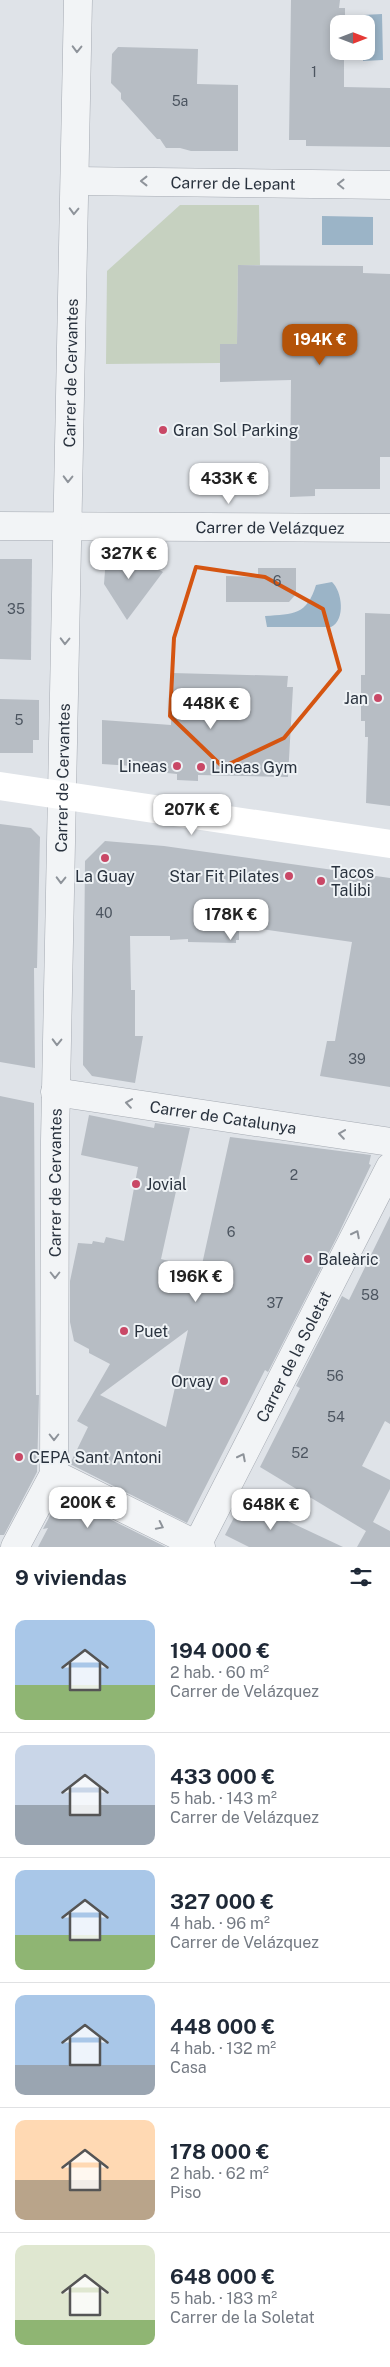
<!DOCTYPE html>
<html lang="es">
<head>
<meta charset="utf-8">
<style>
	:root { --surface:#fff; --page:#f6f6f7; --text:#1f2937; --muted:#747a83; --line:#e0e1e3; --accent:#b45309 }
	body { margin:0; font-family:"Public Sans",sans-serif; background:var(--page); color:var(--text); height:100vh; display:flex; flex-direction:column; font-size:19px; white-space:nowrap }
	* { box-sizing:border-box; margin:0 }
	p { font-size:16px; color:var(--muted) }
	.icon { flex:none; width:28px; height:28px; fill:none; stroke:currentColor; stroke-width:2; stroke-linecap:round; stroke-linejoin:round }
	.map { position:relative; height:1547px; overflow:hidden }
	.side { display:flex; flex-direction:column; background:var(--surface); flex:1 }
	.side>* { flex:none }
	.needle { width:32px; rotate:90deg }
	.fabs { position:absolute; left:330px; top:15px; display:grid; gap:10px }
	.fabs a { display:grid; place-items:center; width:45px; height:45px; border-radius:10px; background:var(--surface); box-shadow:0 2px 8px #0003; font-size:25px }
	.price { position:absolute; translate:-50% -42px; padding:0 11px; border-radius:10px; background:#fff; color:#222; font-size:16px; line-height:32px; filter:drop-shadow(0 1px 2px #0008) }
	.price::after { content:''; position:absolute; left:50%; top:30px; width:15px; height:11px; margin-left:-8px; background:inherit; clip-path:polygon(0 0,100% 0,50% 100%) }
	.price.on { background:var(--accent); color:#fff }
	ul { padding:0; list-style:none }
	li { display:flex; align-items:center; gap:15px; height:125px; padding:0 15px }
	li+li { border-top:1px solid var(--line) }
	li span { display:grid; place-items:center; flex:none; width:140px; height:100px; border-radius:10px; color:#555 }
	li>.icon { margin-inline-start:auto }
	span .icon { width:60px; height:60px; fill:#fffc; stroke-width:1 }
	li b { font-size:21px }
	h2 { display:flex; justify-content:space-between; align-items:center; height:60px; padding:0 15px; font-size:21px }
	.map>svg:first-child { display:block }
</style>
</head>
<body>
<div class="map">
<svg width="390" height="1547" viewBox="0 0 390 1547">
	<rect width="100%" height="100%" fill="#dfe3e8"/>
	<polygon fill="#c6d1c0" points="180,205 259,205 260,265 238,265 237,344 220,344 220,363 106,364 107,271"/>
	<g fill="#9bb4c7">
		<polygon points="382,14 383,60 363,61 363,51 366,51 366,24 363,24 363,15"/>
		<polygon points="322,216 373,217 373,245 322,245"/>
		<path d="M332,582C342,591 346,620 331,627H267L265,616C294,614 307,615 316,585Z"/>
	</g>
	<g fill="#b7bdc4" fill-rule="evenodd">
		<polygon points="291,0 340,0 339,8 345,8 345,24 339,24 339,51 344,51 344,87 390,88 390,147 306,146 306,140 289,140"/>
		<polygon points="118,47 198,49 197,84 238,85 238,151 191,151 180,148 166,148 160,139 157,139 121,99 121,93 111,83 112,54"/>
		<polygon points="238,265 363,266 363,273 390,274 390,457 380,457 380,489 315,489 315,496 290,497 291,380 220,382 220,344 237,344"/>
		<polygon points="116,546 163,572 127,620 104,584 106,557"/>
		<polygon points="0,559 32,559 31,660 0,659"/>
		<polygon points="258,568 296,568 296,594 289,602 226,602 226,576 258,577"/>
		<polygon points="365,613 390,614 390,806 366,803 368,737 365,737 365,721 361,721 361,675 365,675"/>
		<polygon points="172,673 288,676 287,687 293,687 288,777 198,775 198,781 177,780 177,774 147,771 147,767 102,764 102,720 171,725"/>
		<polygon points="0,699 39,700 39,740 33,740 33,753 0,753"/>
		<polygon points="0,824 31,828 40,837 37,968 34,968 35,1068 0,1062"/>
		<polygon points="105,841 164,846 390,878 390,1087 320,1076 327,1041 335,1041 352,942 239,926 239,940 236,940 236,943 188,942 188,939 170,940 170,936 130,936 131,990 135,990 135,1036 143,1036 135,1083 92,1076 83,1065 85,861"/>
		<polygon points="0,1096 34,1103 36,1395 39,1395 37,1472 4,1535 0,1535"/>
		<path d="M89,1115L154,1128L155,1123L190,1128L161,1259L201,1269L230,1137L371,1155L369,1164L371,1165L338,1235L268,1372L265,1370L187,1523L70,1464L88,1427L77,1421L110,1364L89,1353V1349L74,1341L70,1322V1281L78,1243L92,1244L93,1241L104,1243L106,1237L124,1241L138,1167L81,1155ZM188,1330L166,1427L100,1395Z"/>
		<polygon points="390,1216 390,1424 385,1421 362,1466 390,1480 390,1489 373,1522 390,1531 390,1547 357,1547 366,1531 260,1467 300,1388 296,1386 342,1296 349,1300"/>
		<polygon points="61,1495 166,1547 38,1547 48,1528 43,1529"/>
		<polygon points="243,1500 343,1547 249,1547 225,1535"/>
	</g>
	<g fill="none" stroke-linecap="round" stroke-linejoin="round">
		<defs>
			<g id="street">
				<path id="s1" d="M75,181L390,185"/>
				<path id="s2" d="M0,526L390,528"/>
				<path id="s3" d="M55,1092L390,1142"/>
				<polyline points="54,1474 201,1547"/>
				<path id="s4" d="M15,1547L54,1474L55,1140L78,0"/>
				<path id="s5" d="M196,1547L390,1167"/>
			</g>
		</defs>
		<use href="#street" stroke="#a5aab2" stroke-width="29"/>
		<use href="#street" stroke="#f2f4f6" stroke-width="28"/>
		<polyline stroke="#fff" stroke-width="28" points="0,786 390,844"/>
	</g>
	<defs><path id="oneway-chevron" d="M-2-3.5L2.5 0L-2 3.5" fill="none" stroke-width="1.6" stroke-linecap="round" stroke-linejoin="round" transform="scale(1.25)"/></defs>
	<g stroke="#8e939a">
		<use href="#oneway-chevron" transform="translate(77 49) rotate(91)"/>
		<use href="#oneway-chevron" transform="translate(144 181) rotate(-180)"/>
		<use href="#oneway-chevron" transform="translate(341 184) rotate(-179)"/>
		<use href="#oneway-chevron" transform="translate(74 211) rotate(92)"/>
		<use href="#oneway-chevron" transform="translate(68 479) rotate(91)"/>
		<use href="#oneway-chevron" transform="translate(65 641) rotate(91)"/>
		<use href="#oneway-chevron" transform="translate(61 880) rotate(91)"/>
		<use href="#oneway-chevron" transform="translate(57 1042) rotate(91)"/>
		<use href="#oneway-chevron" transform="translate(129 1103) rotate(-172)"/>
		<use href="#oneway-chevron" transform="translate(342 1134) rotate(-172)"/>
		<use href="#oneway-chevron" transform="translate(356 1234) rotate(-63)"/>
		<use href="#oneway-chevron" transform="translate(55 1275) rotate(90)"/>
		<use href="#oneway-chevron" transform="translate(54 1437) rotate(90)"/>
		<use href="#oneway-chevron" transform="translate(242 1457) rotate(-63)"/>
		<use href="#oneway-chevron" transform="translate(160 1526) rotate(26)"/>
	</g>
	<path fill="none" stroke="#d55511" stroke-width="4" stroke-linejoin="round" d="M196,567L265,577L323,609L340,670L284,738L223,767L170,716L174,638Z"/>
	<g fill="#c94866" stroke="#eef2f5" stroke-width="2">
		<circle cx="163" cy="430" r="5"/>
		<circle cx="378" cy="698" r="5"/>
		<circle cx="177" cy="766" r="5"/>
		<circle cx="201" cy="767" r="5"/>
		<circle cx="105" cy="858" r="5"/>
		<circle cx="289" cy="876" r="5"/>
		<circle cx="321" cy="881" r="5"/>
		<circle cx="136" cy="1184" r="5"/>
		<circle cx="308" cy="1259" r="5"/>
		<circle cx="124" cy="1331" r="5"/>
		<circle cx="224" cy="1381" r="5"/>
		<circle cx="19" cy="1457" r="5"/>
	</g>
	<g text-anchor="middle" dominant-baseline="central" stroke-width="4" stroke-linejoin="round" paint-order="stroke">
		<g font-size="14" fill="#4c5560">
			<text x="314" y="72">1</text>
			<text x="180" y="101">5a</text>
			<text x="277" y="581">6</text>
			<text x="16" y="609">35</text>
			<text x="19" y="720">5</text>
			<text x="104" y="913">40</text>
			<text x="357" y="1059">39</text>
			<text x="294" y="1175">2</text>
			<text x="231" y="1232">6</text>
			<text x="370" y="1295">58</text>
			<text x="275" y="1303">37</text>
			<text x="335" y="1376">56</text>
			<text x="336" y="1417">54</text>
			<text x="300" y="1453">52</text>
		</g>
		<g font-size="16" fill="#29323e" stroke="#eef2f5">
			<text stroke="none"><textPath href="#s1" startOffset="158">Carrer de Lepant</textPath></text>
			<text stroke="none"><textPath href="#s4" startOffset="1184">Carrer de Cervantes</textPath></text>
			<text stroke="none"><textPath href="#s2" startOffset="270">Carrer de Velázquez</textPath></text>
			<text stroke="none"><textPath href="#s4" startOffset="779">Carrer de Cervantes</textPath></text>
			<text stroke="none"><textPath href="#s3" startOffset="170">Carrer de Catalunya</textPath></text>
			<text stroke="none"><textPath href="#s4" startOffset="374">Carrer de Cervantes</textPath></text>
			<text stroke="none"><textPath href="#s5" startOffset="214">Carrer de la Soletat</textPath></text>
		</g>
		<g font-size="16" fill="#29323e" stroke="#eef2f5" text-anchor="start">
			<text x="173" y="430">Gran Sol Parking</text>
			<text x="368" y="698" text-anchor="end">Jan</text>
			<text x="167" y="766" text-anchor="end">Lineas</text>
			<text x="211" y="767">Lineas Gym</text>
			<text x="331" y="872">Tacos<tspan x="331" dy="18">Talibi</tspan></text>
			<text x="105" y="876" text-anchor="middle">La Guay</text>
			<text x="279" y="876" text-anchor="end">Star Fit Pilates</text>
			<text x="146" y="1184">Jovial</text>
			<text x="318" y="1259">Baleàric</text>
			<text x="134" y="1331">Puet</text>
			<text x="214" y="1381" text-anchor="end">Orvay</text>
			<text x="29" y="1457">CEPA Sant Antoni</text>
		</g>
	</g>
</svg>
<div class="fabs">
<a><svg class="needle" viewBox="-14 -14 28 28"><path d="M0-13l5 13h-10z" fill="#e53935"/><path d="M0 13l5-13h-10z" fill="#747a83"/></svg></a>
</div>
<b class="price on" style="left:320px;top:366px">194K €</b>
<b class="price" style="left:229px;top:505px">433K €</b>
<b class="price" style="left:129px;top:580px">327K €</b>
<b class="price" style="left:211px;top:730px">448K €</b>
<b class="price" style="left:192px;top:836px">207K €</b>
<b class="price" style="left:231px;top:941px">178K €</b>
<b class="price" style="left:196px;top:1303px">196K €</b>
<b class="price" style="left:88px;top:1529px">200K €</b>
<b class="price" style="left:271px;top:1531px">648K €</b>
</div>
<section class="side">
<h2>9 viviendas<svg class="icon" aria-label="filters" viewBox="0 0 24 24"><path d="M4 7h16M4 17h16"/><circle cx="9" cy="7" r="2"/><circle cx="15" cy="17" r="2"/></svg></h2>
<ul>
<li><span style="background:linear-gradient(#a9c7e8 65%,#8fb573 0)"><svg class="icon" aria-label="home" viewBox="0 0 24 24"><path d="M3 11l9-7 9 7M6 9v11h12V9"/></svg></span><div><b>194 000 €</b><p>2 hab. · 60 m²</p><p>Carrer de Velázquez</p></div></li>
<li><span style="background:linear-gradient(#c9d6e8 60%,#9aa5b1 0)"><svg class="icon" aria-label="home" viewBox="0 0 24 24"><path d="M3 11l9-7 9 7M6 9v11h12V9"/></svg></span><div><b>433 000 €</b><p>5 hab. · 143 m²</p><p>Carrer de Velázquez</p></div></li>
<li><span style="background:linear-gradient(#a9c7e8 65%,#8fb573 0)"><svg class="icon" aria-label="home" viewBox="0 0 24 24"><path d="M3 11l9-7 9 7M6 9v11h12V9"/></svg></span><div><b>327 000 €</b><p>4 hab. · 96 m²</p><p>Carrer de Velázquez</p></div></li>
<li><span style="background:linear-gradient(#a9c7e8 70%,#9aa5b1 0)"><svg class="icon" aria-label="home" viewBox="0 0 24 24"><path d="M3 11l9-7 9 7M6 9v11h12V9"/></svg></span><div><b>448 000 €</b><p>4 hab. · 132 m²</p><p>Casa</p></div></li>
<li><span style="background:linear-gradient(#ffd9b3 60%,#b9a48a 0)"><svg class="icon" aria-label="home" viewBox="0 0 24 24"><path d="M3 11l9-7 9 7M6 9v11h12V9"/></svg></span><div><b>178 000 €</b><p>2 hab. · 62 m²</p><p>Piso</p></div></li>
<li><span style="background:linear-gradient(#dfe7d0 75%,#8fb573 0)"><svg class="icon" aria-label="home" viewBox="0 0 24 24"><path d="M3 11l9-7 9 7M6 9v11h12V9"/></svg></span><div><b>648 000 €</b><p>5 hab. · 183 m²</p><p>Carrer de la Soletat</p></div></li>
</ul>
</section>
</body>
</html>
